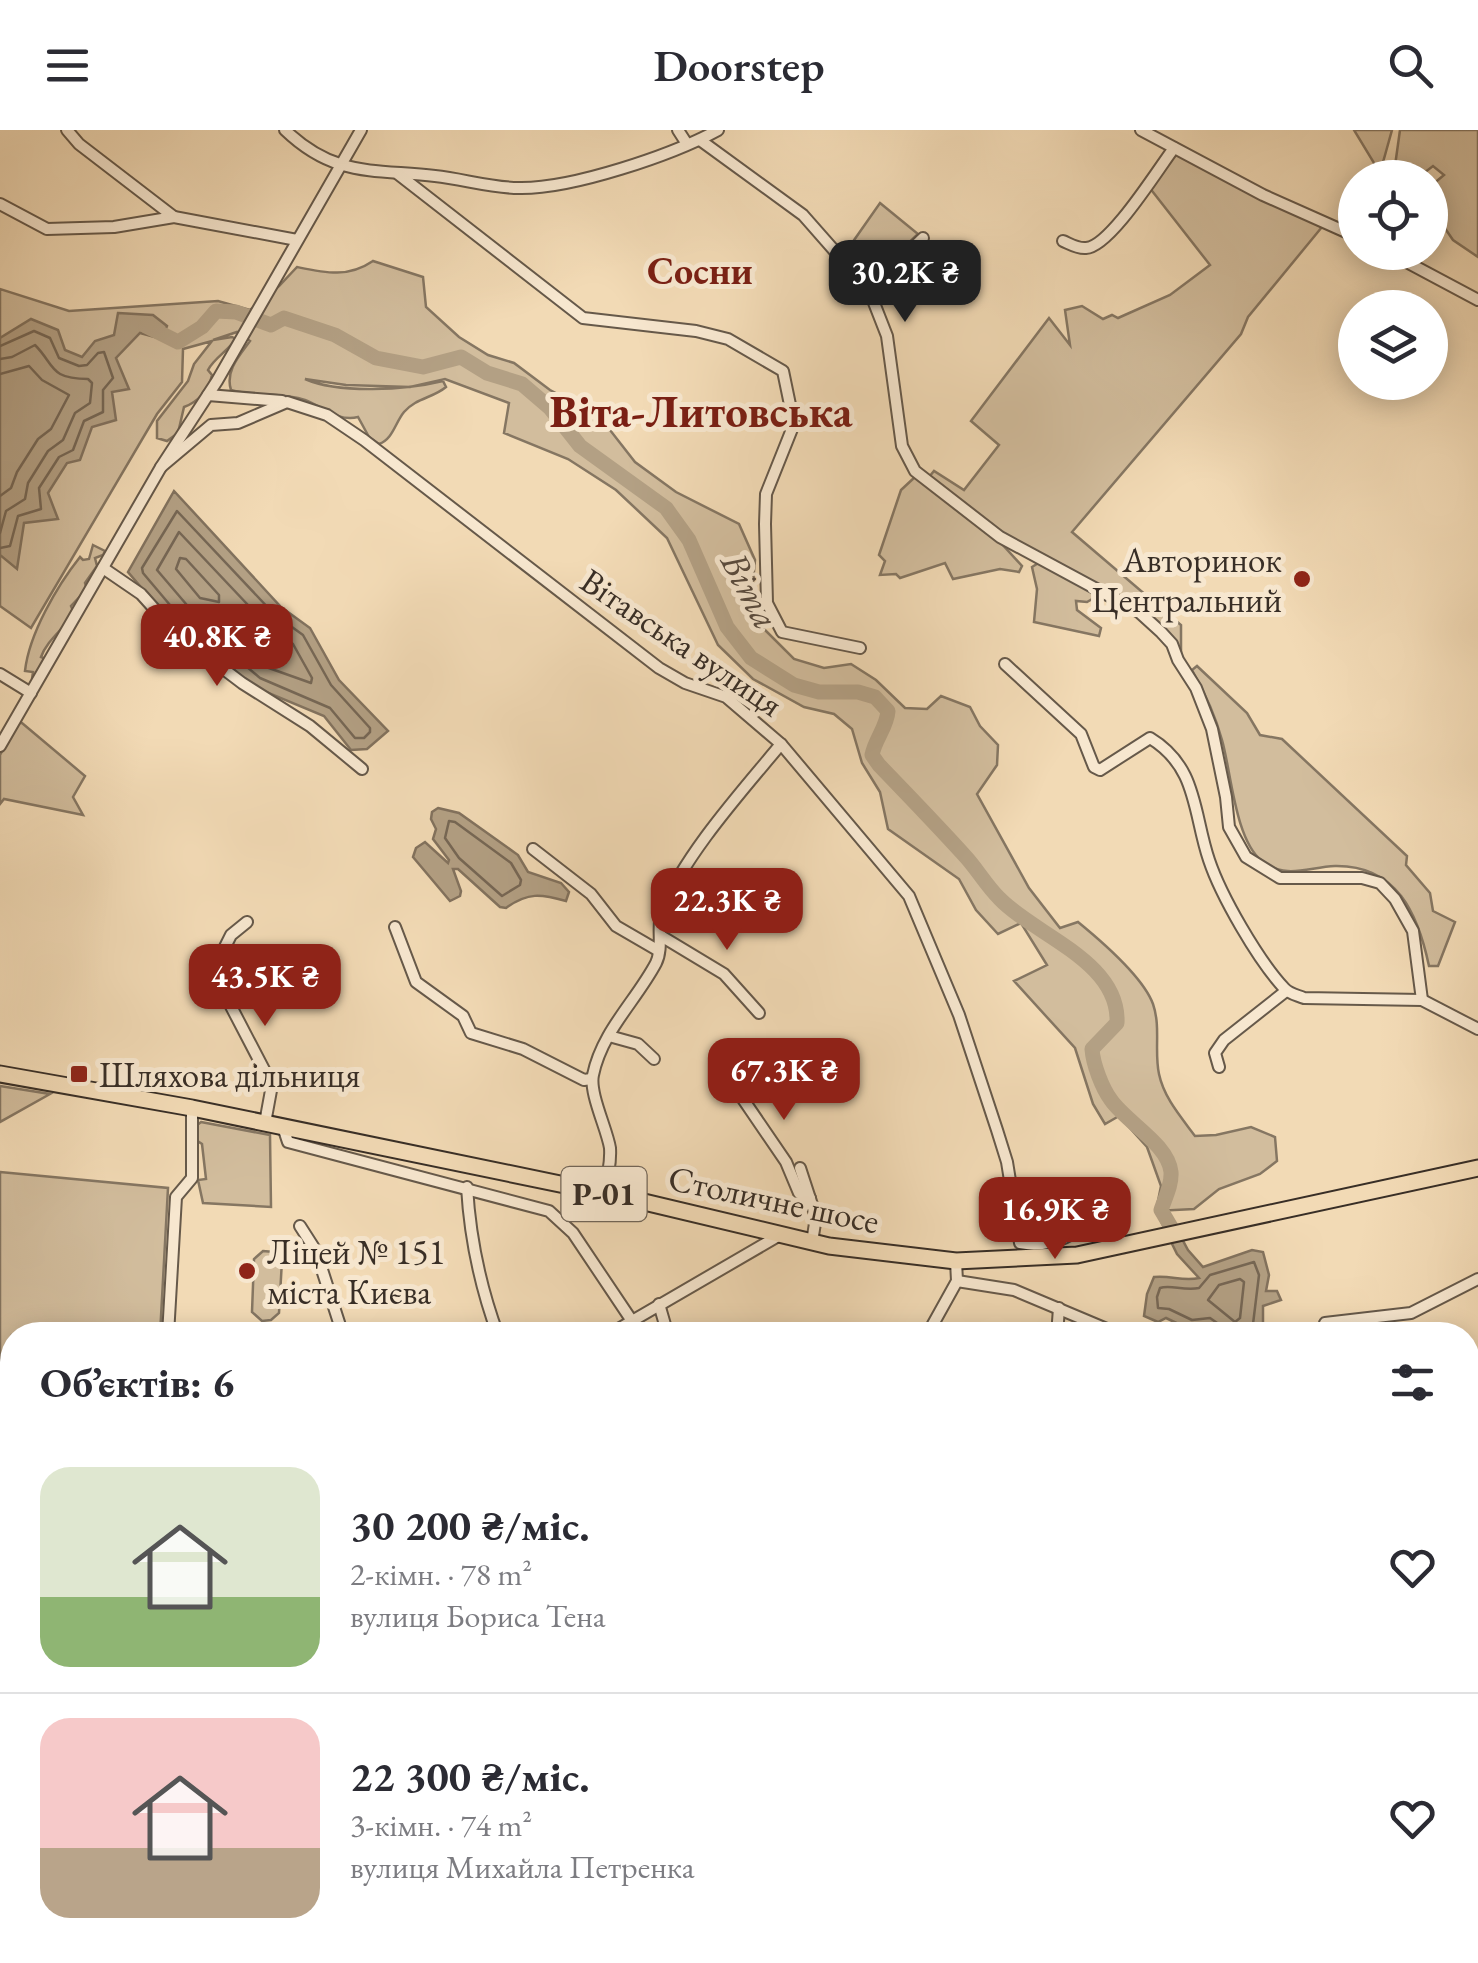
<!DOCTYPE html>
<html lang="uk">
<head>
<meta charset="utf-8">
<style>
	:root { --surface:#fff; --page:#f2f2f3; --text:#2b2b33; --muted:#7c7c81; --line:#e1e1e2; --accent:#8f2418 }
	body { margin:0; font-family:"EB Garamond",serif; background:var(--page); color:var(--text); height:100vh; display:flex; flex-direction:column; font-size:38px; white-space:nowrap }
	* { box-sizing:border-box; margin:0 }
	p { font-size:32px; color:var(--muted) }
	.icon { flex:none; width:55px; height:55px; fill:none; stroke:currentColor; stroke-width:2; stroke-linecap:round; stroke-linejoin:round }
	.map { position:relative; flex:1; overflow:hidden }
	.panel { position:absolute; left:0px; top:1192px; width:1480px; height:642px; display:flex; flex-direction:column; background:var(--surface); border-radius:40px 40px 0 0; box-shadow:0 5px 25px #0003 }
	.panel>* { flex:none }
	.fabs { position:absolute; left:1338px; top:30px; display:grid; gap:20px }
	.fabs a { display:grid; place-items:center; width:110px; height:110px; border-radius:50%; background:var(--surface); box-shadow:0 5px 25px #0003; font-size:50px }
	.price { position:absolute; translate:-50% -85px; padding:0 22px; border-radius:20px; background:var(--accent); color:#fff; font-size:32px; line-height:65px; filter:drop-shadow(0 2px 5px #0008) }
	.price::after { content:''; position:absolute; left:50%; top:60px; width:30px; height:22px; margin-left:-15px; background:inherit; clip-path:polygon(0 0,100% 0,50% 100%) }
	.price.current { background:#222; color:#fff }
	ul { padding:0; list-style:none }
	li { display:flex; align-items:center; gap:30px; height:250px; padding:0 40px }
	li+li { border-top:2px solid var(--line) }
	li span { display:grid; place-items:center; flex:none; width:280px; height:200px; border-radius:30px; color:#555 }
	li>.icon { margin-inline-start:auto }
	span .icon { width:120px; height:120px; fill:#fffc; stroke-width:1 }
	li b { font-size:42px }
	h2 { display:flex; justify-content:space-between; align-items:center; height:120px; padding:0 40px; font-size:42px }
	header { display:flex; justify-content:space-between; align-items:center; height:130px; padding:0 40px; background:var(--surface); font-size:45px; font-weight:600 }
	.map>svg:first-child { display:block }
</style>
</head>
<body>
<header><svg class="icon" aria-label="menu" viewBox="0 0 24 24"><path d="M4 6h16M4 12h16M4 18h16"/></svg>Doorstep<svg class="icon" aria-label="search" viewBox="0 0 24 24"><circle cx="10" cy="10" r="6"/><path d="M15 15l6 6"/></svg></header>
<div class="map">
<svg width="1478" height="1833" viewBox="0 0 1478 1833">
	<rect width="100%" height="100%" fill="#f2dab5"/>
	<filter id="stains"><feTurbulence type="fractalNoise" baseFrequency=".002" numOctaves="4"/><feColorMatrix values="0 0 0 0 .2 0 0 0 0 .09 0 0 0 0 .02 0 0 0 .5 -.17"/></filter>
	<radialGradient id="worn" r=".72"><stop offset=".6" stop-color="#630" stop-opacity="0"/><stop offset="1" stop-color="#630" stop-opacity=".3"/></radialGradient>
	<g fill="#d2bd9d" stroke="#857662" stroke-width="2.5">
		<polygon points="1354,0 1392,0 1380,43"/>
		<polygon points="1400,0 1478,0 1478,127 1453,110 1438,88 1430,89 1430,65 1439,65 1432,55 1444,45 1433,36 1420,46 1394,43"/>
		<polygon points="1174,22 1322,97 1248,187 1241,204 1072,402 1181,495 1181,527 1169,506 1003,405 929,347 934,341 964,360 999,315 971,291 1049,188 1070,215 1065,180 1082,176 1103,189 1112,185 1118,188 1170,165 1210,135 1149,57"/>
		<polygon points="880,73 918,104 867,152 845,123"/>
		<path d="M373,131L423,147L426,177L459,207L488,225L514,233L550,260L588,280L610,300L635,332L676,362L739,394L755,430L752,464L764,499L794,529L824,538L851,534L876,550L905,578L927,579L941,566L970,577L980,596L998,615L997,635L977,664L1029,758L1060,798L1078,792C1100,810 1143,847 1153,874C1161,897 1154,921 1159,944C1164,968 1181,987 1195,1006L1216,1005L1251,997L1275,1007L1277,1031L1260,1044L1219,1059L1194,1079L1156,1081L1161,1056L1147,1017L1119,986L1105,994L1093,974L1075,918L1014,851L1047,835L1021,793L998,804L976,780L959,749L888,699L880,662L862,633L852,599L834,584L804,577L753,549L718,515L667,408L616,360L568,329L504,303L509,273L445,249L410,257L346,255L305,249C339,264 406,260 443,251L446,257C433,268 416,268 404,282C395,293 393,309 379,314L369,307L358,287C338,292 323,277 305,270C281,262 255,267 231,260C225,241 239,226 250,211L237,202L213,210L232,207L236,209C228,221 214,228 208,240L212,245C209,260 198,272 184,277L178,303L167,311L157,308V291L188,251L194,234L212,211L183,219L182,252L157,284L31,498L0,476V159L69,181L218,171L250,180L279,156L297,137C326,143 348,148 373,131Z"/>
		<polygon points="915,347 1000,412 1022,436 1019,442 1000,439 953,449 945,433 900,448 896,444 880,445 885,431 879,425 901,360"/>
		<path d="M93,415L105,421L103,425L95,428L97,436L85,453L87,459L71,476L74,483C64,499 47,510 41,527L46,529L32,549L33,542L25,541C29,504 57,456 80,427L83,430L89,429Z"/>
		<polygon points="1040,432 1099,465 1087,472 1076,471 1077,480 1101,498 1099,506 1034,492 1037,459 1032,437"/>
		<path d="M1197,536L1247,583L1260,605L1282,609L1407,726L1406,735L1430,763L1433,781L1455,792L1438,836H1429C1418,784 1397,735 1335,736C1308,737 1287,750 1262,731C1235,710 1231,641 1222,610C1215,584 1205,563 1192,540Z"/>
		<polygon points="18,593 22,593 85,646 73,667 83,685 4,669 0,674 0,625"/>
		<polygon points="0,956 50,964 0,992"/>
		<polygon points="201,992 270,1005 271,1077 203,1073 198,1050 206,1049 202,1014 196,1010 196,996"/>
		<polygon points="0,1042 168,1058 160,1205 12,1205 12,1820 0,1818"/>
		<polygon points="263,1121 274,1122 282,1130 279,1183 271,1190 262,1191 252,1182 254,1129"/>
		<polygon points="1478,1527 1478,1765 1470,1773 1468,1768 1468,1535"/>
		<polygon points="1468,1818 1476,1833 1264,1833 1266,1823 1468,1822"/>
		<polygon points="191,1822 323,1822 326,1827 329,1822 559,1822 559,1833 155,1833 145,1825"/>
		<polygon points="632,1822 1084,1822 1088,1833 589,1833 609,1831"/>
		<polygon points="21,1823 102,1823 99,1833 26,1833"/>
	</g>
	<g fill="#b3a084" stroke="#82725e" stroke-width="2.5">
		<polygon points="118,183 153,185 167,196 162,209 140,203 116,228 129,259 112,262 116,290 92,297 80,330 67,333 48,363 58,389 24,393 17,439 0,425 0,208 31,189 58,200 65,220 82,227 95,211 114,205"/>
		<polygon points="174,361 281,477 310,498 339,550 388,601 367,619 351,620 324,586 254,557 194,505 182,505 128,442"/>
		<path d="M438,678L459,683L518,725L528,742L561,753L569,762L566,771C541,764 528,762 506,778L500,777L458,739H453L461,761L460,766L450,771L413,727L416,718L425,712L448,733L449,730L433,709L436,699L431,689L432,682Z"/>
		<path d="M1161,1080L1167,1081L1188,1120L1203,1137L1252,1120L1263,1122L1269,1145L1266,1161H1277L1281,1170L1263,1176V1194L1271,1201V1205H1211L1212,1200L1206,1197L1191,1200L1166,1188L1158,1192L1144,1186L1147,1164L1154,1147C1171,1145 1183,1152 1199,1148L1177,1124L1156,1081Z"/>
	</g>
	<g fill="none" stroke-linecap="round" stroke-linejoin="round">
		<g stroke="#766755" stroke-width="2.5">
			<polyline points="0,216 34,201 50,208 59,228 79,236 87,235 98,223 104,222 113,248 103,260 103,282 84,291 73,320 59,327 39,358 41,379 18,386 10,416 0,418"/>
			<path d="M0,229L12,227L35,215C55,235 49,249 88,249L92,253L90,273L75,283L63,310L48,321L28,353L25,369L6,381L0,403"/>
			<polyline points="0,244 29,236 42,250 69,265 51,299 38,309 17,342 11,358 0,366"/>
			<polygon points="177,381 274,484 303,505 331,555 370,598 370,602 364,608 355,608 330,578 260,548 201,498 186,494 143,443 142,438"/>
			<polygon points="179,402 265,493 293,514 312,548 311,553 266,537 209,488 192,481 157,440"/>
			<polygon points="180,428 186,429 219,465 219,472 200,468 176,439"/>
			<polygon points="449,691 455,692 511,733 521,750 520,755 502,766 459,728 445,708"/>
			<polygon points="1240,1149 1244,1152 1240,1188 1235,1192 1208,1170 1219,1155"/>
			<path d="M1221,1205L1220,1195L1210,1188L1192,1190L1169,1179L1158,1178L1157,1167L1160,1158C1170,1154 1183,1161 1199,1158L1210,1145L1254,1132L1259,1145L1253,1194L1260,1205"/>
		</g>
		<path stroke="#b3a084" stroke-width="15" d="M146,196L178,212L202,197L216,181L236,182L271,195L284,188L335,205L376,228L423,237L461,227L487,243L522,254L550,278L580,316L666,378L689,410L727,497L751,528L794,555L819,562H858L875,567L888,581C887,597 875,609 872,625L879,635C908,665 937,695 965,726C977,739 986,755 999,768C1034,805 1120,831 1117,893L1092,919C1093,934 1102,958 1111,970C1126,992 1168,1014 1171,1042C1172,1055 1165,1068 1161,1080L1171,1097"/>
		<defs>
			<g id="street">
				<polyline points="67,0 79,14 174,87"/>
				<path d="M285,0C334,47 372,39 435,46C463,49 492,58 519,58C572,59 672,25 718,0"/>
				<polyline points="678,0 687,14"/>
				<polyline points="1141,0 1263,65 1355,106"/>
				<polyline points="700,10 803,85 869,160 887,206 902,316 915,341 1000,407 1139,482 1161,502 1172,514 1178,530 1196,558 1212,599 1226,667 1229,697 1246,727 1280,748 1362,748 1380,753 1395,769 1413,801 1422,870"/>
				<polyline points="398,44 583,188 696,201 728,209 783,241 794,294 766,364 765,394 767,473 782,502 860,518"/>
				<polyline points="0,74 47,99 114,97 174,87 297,110"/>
				<path d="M1063,111C1070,114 1078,119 1086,118C1110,117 1158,39 1174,18"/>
				<polyline points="1388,122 1478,170"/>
				<polyline points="869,160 923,108"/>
				<polyline points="208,265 282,271"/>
				<path d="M161,337L211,295L238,293L287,272L327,285L364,310L659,538L685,553L726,567L781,614L909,766L959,885L997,1000L1007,1032L1020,1113C1040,1117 1062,1112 1078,1100"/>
				<polyline points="103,438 141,464 176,503 242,553 310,596 362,639"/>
				<path d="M1005,534L1081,604L1094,637L1100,640L1150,608C1198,637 1193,683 1209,730C1221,766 1258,830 1284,858C1289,864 1297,865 1304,868L1422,870L1478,899"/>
				<polyline points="0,544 31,563"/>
				<polyline points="0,616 161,337 217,251 361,0"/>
				<polyline points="533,719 591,764 616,796 659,821"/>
				<polyline points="247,792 231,805 221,825 222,859 272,955 265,993"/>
				<polyline points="395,797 416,852 463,886 471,903 523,919 584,950 591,949"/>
				<polyline points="661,806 724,844 759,883"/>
				<polyline points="609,906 638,914 654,929"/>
				<polyline points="1219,937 1215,923 1224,910 1286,861"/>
				<polyline points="730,950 786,1032 799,1063 810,1068"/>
				<polyline points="283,997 288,1012 549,1081 573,1103 632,1191"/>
				<polyline points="800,1038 816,1087 812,1112"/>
				<path d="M467,1057C470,1109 480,1156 498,1205"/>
				<path d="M603,1064C607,1049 611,1034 610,1018C607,999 589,963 593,945C602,901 636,871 656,833C664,817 656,796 662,781C684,725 743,660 781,614"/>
				<polyline points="300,1096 316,1121 343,1205"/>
				<polyline points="957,1151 1014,1160 1121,1205"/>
				<polyline points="659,1174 668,1205"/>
				<polyline points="1325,1193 1411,1183 1478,1149"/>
				<polyline points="871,1201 877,1205"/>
				<polyline points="168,1205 176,1067 192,1048 192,978"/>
				<polyline points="608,1205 780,1105"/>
				<polyline points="927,1205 957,1151 956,1131"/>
				<polyline points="1057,1205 1059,1178"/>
				<polyline points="1468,1529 1478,1521"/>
				<polyline points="107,1833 107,1822"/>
				<polyline points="1003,1833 1010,1822"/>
			</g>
			<polyline id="primary" points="0,944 192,978 623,1067 829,1116 956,1131 1077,1125 1478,1038"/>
		</defs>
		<use href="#street" stroke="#66594a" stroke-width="14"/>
		<use href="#primary" stroke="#382e26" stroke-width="19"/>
		<use href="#street" stroke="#f7e7cf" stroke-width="10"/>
		<use href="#primary" stroke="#f2dab5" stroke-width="15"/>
	</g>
	<g fill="#8f2418" stroke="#f7e7cf" stroke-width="4">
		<circle cx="1302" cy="449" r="10"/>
		<rect x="69" y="934" width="20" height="20" rx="5"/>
		<circle cx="247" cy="1141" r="10"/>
	</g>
	<g text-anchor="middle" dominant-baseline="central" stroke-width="10" stroke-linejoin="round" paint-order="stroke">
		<rect fill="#f7e7cf" stroke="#716659" stroke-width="2.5" x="561.5" y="1037" width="85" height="54" rx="8"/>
		<g font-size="32" font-weight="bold" fill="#382e26">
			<text x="604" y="1064">Р-01</text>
		</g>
		<g font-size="35" fill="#382e26" stroke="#f7e7cf" text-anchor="start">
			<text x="1282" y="429" text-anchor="end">Авторинок<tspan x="1282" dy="40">Центральний</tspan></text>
			<text x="99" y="944">Шляхова дільниця</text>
			<text x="267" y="1121">Ліцей № 151<tspan x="267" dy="40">міста Києва</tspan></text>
		</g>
		<g font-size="35" fill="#382e26" stroke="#f7e7cf">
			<text transform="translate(682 512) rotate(34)">Вітавська вулиця</text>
			<text transform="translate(774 1069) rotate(12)">Столичне шосе</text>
		</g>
		<g font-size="38" font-weight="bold" fill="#7a1f14" stroke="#f7e7cf">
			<text x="700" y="140">Сосни</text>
		</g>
		<g font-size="38" font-style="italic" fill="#574a3e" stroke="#f7e7cf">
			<text transform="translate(751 460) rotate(62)">Віта</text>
		</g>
		<g font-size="45" font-weight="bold" fill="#7a1f14" stroke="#f7e7cf">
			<text x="701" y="281">Віта-Литовська</text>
		</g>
	</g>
	<rect width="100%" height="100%" filter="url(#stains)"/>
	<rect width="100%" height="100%" fill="url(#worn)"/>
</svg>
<div class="fabs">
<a><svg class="icon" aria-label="locate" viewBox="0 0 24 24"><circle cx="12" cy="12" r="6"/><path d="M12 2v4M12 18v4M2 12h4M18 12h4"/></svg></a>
<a><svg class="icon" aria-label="layers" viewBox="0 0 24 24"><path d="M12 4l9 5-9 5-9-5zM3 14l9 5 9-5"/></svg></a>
</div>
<b class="price current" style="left:905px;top:195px">30.2K ₴</b>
<b class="price" style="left:217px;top:559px">40.8K ₴</b>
<b class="price" style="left:727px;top:823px">22.3K ₴</b>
<b class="price" style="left:265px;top:899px">43.5K ₴</b>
<b class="price" style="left:784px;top:993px">67.3K ₴</b>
<b class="price" style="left:1055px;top:1132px">16.9K ₴</b>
<section class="panel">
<h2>Об’єктів: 6<svg class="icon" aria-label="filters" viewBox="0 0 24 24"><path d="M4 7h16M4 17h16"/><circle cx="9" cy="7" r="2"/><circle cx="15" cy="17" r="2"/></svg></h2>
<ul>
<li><span style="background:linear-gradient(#dfe7d0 65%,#8fb573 0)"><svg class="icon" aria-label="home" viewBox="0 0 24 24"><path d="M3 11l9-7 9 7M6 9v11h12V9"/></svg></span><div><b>30 200 ₴/міс.</b><p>2-кімн. · 78 m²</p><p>вулиця Бориса Тена</p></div><svg class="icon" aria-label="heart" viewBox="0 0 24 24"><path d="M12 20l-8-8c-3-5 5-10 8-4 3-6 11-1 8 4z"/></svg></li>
<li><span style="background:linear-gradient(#f6c9c9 65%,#b9a48a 0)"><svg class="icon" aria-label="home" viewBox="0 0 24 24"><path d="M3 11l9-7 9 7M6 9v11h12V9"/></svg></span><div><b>22 300 ₴/міс.</b><p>3-кімн. · 74 m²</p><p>вулиця Михайла Петренка</p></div><svg class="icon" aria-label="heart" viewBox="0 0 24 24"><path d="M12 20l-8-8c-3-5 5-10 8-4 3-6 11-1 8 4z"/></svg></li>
</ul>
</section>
</div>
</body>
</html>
